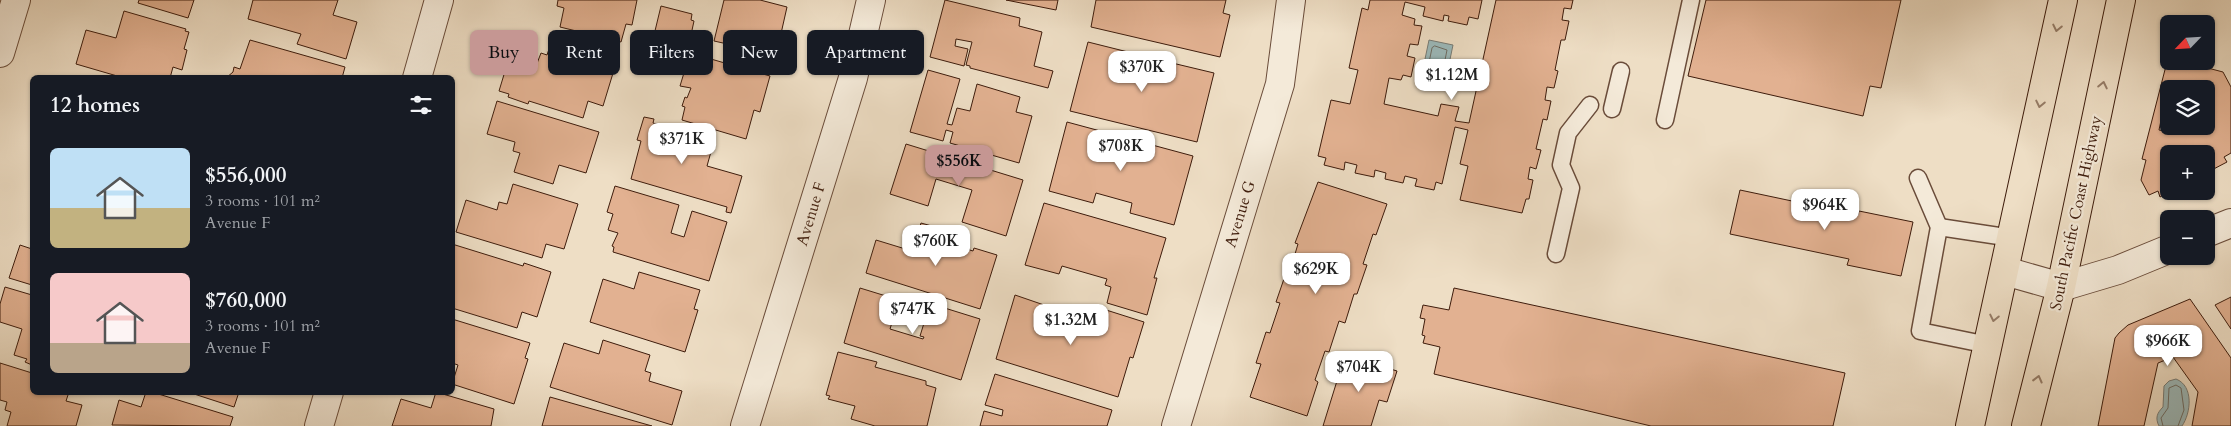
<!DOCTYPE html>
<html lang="en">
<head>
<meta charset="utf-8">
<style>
	:root { --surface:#171b24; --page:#242831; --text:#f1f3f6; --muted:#9ea1a6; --accent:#c59692 }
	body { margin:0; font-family:Cardo,serif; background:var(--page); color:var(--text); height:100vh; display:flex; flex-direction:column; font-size:19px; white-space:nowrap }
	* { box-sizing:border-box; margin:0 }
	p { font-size:16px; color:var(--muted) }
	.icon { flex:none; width:28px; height:28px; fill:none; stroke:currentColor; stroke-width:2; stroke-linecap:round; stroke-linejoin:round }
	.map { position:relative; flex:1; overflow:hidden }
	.side { position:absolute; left:30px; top:75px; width:425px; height:320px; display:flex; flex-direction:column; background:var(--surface); border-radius:8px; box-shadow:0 1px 4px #0004 }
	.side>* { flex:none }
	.guide { position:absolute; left:470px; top:30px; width:475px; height:45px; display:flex; gap:10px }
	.needle { width:32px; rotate:245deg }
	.controls { position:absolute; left:2160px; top:15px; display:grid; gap:10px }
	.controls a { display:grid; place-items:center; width:55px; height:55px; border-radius:8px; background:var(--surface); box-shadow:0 1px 4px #0004; font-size:25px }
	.price { position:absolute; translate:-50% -42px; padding:0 11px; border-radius:10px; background:#fff; color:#222; font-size:16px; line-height:32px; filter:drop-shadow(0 1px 2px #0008) }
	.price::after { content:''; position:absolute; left:50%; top:30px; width:15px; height:11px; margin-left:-8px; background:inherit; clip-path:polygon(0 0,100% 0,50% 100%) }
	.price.selected { background:var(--accent); color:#111 }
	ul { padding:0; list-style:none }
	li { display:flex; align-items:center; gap:15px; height:125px; padding:0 20px }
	li span { display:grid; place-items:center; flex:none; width:140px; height:100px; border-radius:8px; color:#555 }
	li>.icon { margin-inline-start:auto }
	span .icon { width:60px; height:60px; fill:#fffc; stroke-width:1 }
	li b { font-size:21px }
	h2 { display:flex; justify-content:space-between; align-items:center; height:60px; padding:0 20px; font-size:21px }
	.tag { padding:0 18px; border-radius:8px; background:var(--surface); box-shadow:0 1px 4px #0004; font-size:18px; line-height:45px }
	.tag.selected { background:var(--accent); color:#111 }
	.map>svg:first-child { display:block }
</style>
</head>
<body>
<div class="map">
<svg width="2231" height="426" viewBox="0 0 2231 426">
	<rect width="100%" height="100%" fill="#eedec5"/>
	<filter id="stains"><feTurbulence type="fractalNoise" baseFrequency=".004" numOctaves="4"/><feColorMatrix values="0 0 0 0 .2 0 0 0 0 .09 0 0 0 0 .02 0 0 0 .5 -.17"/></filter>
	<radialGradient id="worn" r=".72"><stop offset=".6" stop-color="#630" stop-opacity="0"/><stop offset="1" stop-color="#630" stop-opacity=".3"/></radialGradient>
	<g fill="#9cbbbd" stroke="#767b76">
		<polygon points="1429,40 1453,45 1444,88 1420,83"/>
		<path d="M2176,379C2194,386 2191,413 2182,426H2159C2155,418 2157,413 2163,407L2164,386L2169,381Z"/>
	</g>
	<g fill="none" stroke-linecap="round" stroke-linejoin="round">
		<g stroke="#6d6c64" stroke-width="1">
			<polygon points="1435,46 1447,50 1441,80 1439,81 1426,77 1432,48"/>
			<polyline points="2163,426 2161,418 2168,408 2169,388 2176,385 2181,388 2184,410 2178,426"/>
		</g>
	</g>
	<g fill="#e2b191" stroke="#3e1c0c" fill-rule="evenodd">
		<polygon points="139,0 194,0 188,18 138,3"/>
		<polygon points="253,0 338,0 333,15 357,22 346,59 297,44 301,34 248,19"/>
		<polygon points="558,0 637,0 632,25 626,24 621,42 560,27 564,8 557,6"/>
		<polygon points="724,0 760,0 787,7 773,69 746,62 750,49 714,41"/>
		<polygon points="945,0 1020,18 1019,26 1042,32 1034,66 1053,71 1048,88 970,68 970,66 966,65 972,42 956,39 955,46 968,49 964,66 930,57"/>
		<polygon points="1006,0 1058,0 1056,10"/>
		<polygon points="1096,0 1226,0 1223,13 1230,15 1220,57 1091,27"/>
		<polygon points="1370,0 1482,0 1478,19 1469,17 1467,25 1448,21 1449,16 1444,15 1443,21 1423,16 1425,7 1405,2 1402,15 1415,19 1414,25 1422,26 1418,45 1410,44 1407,56 1415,58 1411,77 1403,75 1401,80 1389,78 1384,104 1438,116 1441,104 1459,107 1455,121 1469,123 1496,0 1573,0 1571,9 1564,8 1562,20 1569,21 1565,40 1561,40 1555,70 1558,71 1554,88 1547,87 1545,100 1551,101 1547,120 1543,119 1536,149 1541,150 1536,169 1530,167 1528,179 1533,180 1529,199 1526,199 1522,213 1460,200 1468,166 1460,164 1468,130 1455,127 1442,184 1436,182 1434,190 1415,186 1417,179 1405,176 1403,183 1385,179 1386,173 1375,170 1374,177 1355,173 1357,165 1345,162 1344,170 1324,165 1326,158 1318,156 1331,100 1350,104 1358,70 1349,68 1362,8 1368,10"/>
		<polygon points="1706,0 1901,0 1881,88 1870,86 1863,116 1688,76"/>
		<polygon points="661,6 692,14 691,20 694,21 689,44 654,35"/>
		<polygon points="124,11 186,29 185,31 189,32 184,49 187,50 182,70 173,67 170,78 124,78 76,64 86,30 116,38"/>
		<polygon points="250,40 345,67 342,78 226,78 233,72 234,67 240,69"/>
		<polygon points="552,40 617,60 603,106 588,101 583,118 529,101 528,104 508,97 509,94 499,91 509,58 536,66 541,53 547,55"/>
		<polygon points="1088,42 1132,53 1130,63 1166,71 1168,62 1214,73 1197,142 1070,111"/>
		<polygon points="690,53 770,76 760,112 754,110 746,139 682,120 685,107 682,106 685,97 687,98 691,88 680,86"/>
		<path d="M2168,58L2169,61H2181L2223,72L2231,87V153L2224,157L2227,162L2206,173V154H2169V191H2171L2160,197L2158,191L2149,195L2141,180L2146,160L2142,159ZM2169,89H2206V126H2195L2179,134L2159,130L2163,111L2169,112Z"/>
		<polygon points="928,70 960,79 947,124 952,125 957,108 970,111 977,84 1020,97 1016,112 1032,116 1019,163 950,143 953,132 946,130 943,141 910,132"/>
		<polygon points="497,101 599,132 586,173 559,165 553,184 514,172 520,153 513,151 515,142 487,134"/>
		<polygon points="644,117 654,119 653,123 714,141 707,166 742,176 731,213 726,212 727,207 631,179 641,141 637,140"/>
		<polygon points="1067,122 1193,156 1174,225 1130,213 1132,203 1096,193 1093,203 1049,191"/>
		<polygon points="906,144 1023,180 1006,236 962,222 972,190 936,179 928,206 890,194"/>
		<polygon points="1318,182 1387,204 1376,235 1373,234 1363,264 1367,265 1357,294 1354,294 1345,323 1339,321 1329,352 1325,351 1315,380 1318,382 1307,416 1250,397 1261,364 1256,363 1266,332 1270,333 1280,303 1276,302 1286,273 1289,274 1298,244 1295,243"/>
		<polygon points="513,184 578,204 564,249 546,244 542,258 456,232 466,200 497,210 499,202 507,204"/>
		<polygon points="615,186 679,205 671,233 684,237 692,211 727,222 709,281 613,252 614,247 612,246 618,233 608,230 613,214 607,212"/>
		<polygon points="1740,190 1858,215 1859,211 1913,222 1901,276 1847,265 1849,259 1730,234"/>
		<polygon points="1044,203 1166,238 1154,278 1157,278 1147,315 1107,303 1111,287 1105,285 1107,279 1062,266 1059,274 1025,265"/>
		<polygon points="921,223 953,232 950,244 973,251 974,248 997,255 980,309 866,273 876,240 912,251"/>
		<polygon points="452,244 523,266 524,263 551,272 537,317 522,312 517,328 452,308"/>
		<polygon points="20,245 32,249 32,285 9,278"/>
		<polygon points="639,272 700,290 694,309 698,310 685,352 590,322 603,279 634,289"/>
		<polygon points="5,287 32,295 32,365 25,362 27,359 14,355 22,329 0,322 0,304"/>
		<polygon points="860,288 899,300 890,329 923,339 924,337 920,336 929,307 934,308 935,305 980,319 961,380 844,343"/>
		<polygon points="1454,288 1845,373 1833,426 1651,426 1434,374 1440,347 1423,343 1425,336 1422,335 1425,319 1420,318 1423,305 1449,310"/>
		<polygon points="1015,295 1047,306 1044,315 1090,329 1093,324 1098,325 1103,309 1144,322 1133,358 1130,357 1118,397 996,359"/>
		<polygon points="2231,297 2231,329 2215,305"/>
		<polygon points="2190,299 2231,358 2231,426 2192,426 2198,392 2173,357 2158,363 2144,426 2098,426 2115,338 2119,333 2128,325"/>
		<polygon points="452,319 530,343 525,358 528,359 514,404 452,384 458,365 452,363"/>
		<polygon points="603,340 650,355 645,371 651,373 649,381 682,391 672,425 550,387 564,343 599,354"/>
		<polygon points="838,352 877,362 875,367 926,381 926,385 936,388 927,426 875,426 851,419 855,406 828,399 830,396 826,395"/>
		<polygon points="1345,355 1397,371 1387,402 1379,400 1371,426 1323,426"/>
		<polygon points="0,363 32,373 32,392 69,392 66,401 82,405 76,426 7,426 11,412 5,410 7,402 0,400"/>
		<polygon points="995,374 1112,410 1107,426 980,426 984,411 1002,416 1003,410 985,405"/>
		<polygon points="146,392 152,392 233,417 230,426 112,425 119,400 141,407"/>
		<polygon points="188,392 239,392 234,407"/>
		<polygon points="436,392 494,409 491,426 392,426 401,399 431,408"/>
		<polygon points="550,397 652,426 542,426"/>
	</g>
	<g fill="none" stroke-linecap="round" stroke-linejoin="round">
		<defs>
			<g id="lane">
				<polyline points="1612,109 1621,71"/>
				<polyline points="1665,120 1691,0"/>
				<polyline points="1918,178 1939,227 1920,331 1988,345"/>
				<polyline points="1939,227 2012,238"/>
				<polyline points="1556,254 1571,188 1561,165 1568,133 1590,105"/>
			</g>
			<g id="street">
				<polyline points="0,53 16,0"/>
				<polyline points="417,78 439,0"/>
				<polyline points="2206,233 2231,223"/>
				<polyline points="2005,271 2061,287 2118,270 2169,249"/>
				<polyline points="319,426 329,392"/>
				<polyline points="745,426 853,78 871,0"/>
				<polyline points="1176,426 1280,84 1291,0"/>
			</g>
			<g id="highway">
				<polyline points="1970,426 2063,0"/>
				<polyline points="2026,426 2061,287 2121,0"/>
			</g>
		</defs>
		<use href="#lane" stroke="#6a4c3a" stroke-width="19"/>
		<use href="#street" stroke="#6a4c3a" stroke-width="30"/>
		<use href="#highway" stroke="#3e1c0c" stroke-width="30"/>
		<use href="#lane" stroke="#f4ead9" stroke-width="16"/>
		<use href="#street" stroke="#f4ead9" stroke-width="28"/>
		<use href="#highway" stroke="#eedec5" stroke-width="28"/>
	</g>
	<defs><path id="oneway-chevron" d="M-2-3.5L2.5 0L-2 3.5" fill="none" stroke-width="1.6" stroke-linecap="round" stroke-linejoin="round" transform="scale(1.25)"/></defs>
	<g stroke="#967d68">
		<use href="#oneway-chevron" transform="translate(2057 28) rotate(102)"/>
		<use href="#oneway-chevron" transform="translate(2103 85) rotate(-78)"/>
		<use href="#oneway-chevron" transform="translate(2040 104) rotate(102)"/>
		<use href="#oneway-chevron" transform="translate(1994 318) rotate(102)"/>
		<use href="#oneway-chevron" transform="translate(2038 379) rotate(-76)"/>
	</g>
	<g text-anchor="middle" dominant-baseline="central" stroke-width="4.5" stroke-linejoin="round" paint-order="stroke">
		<g font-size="16" fill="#3e1c0c" stroke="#f4ead9">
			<text transform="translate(2076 213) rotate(-78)">South Pacific Coast Highway</text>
			<text transform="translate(811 214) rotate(-73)">Avenue F</text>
			<text transform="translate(1240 214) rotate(-73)">Avenue G</text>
		</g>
	</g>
	<rect width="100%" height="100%" filter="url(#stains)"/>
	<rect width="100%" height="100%" fill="url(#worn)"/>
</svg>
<div class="controls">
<a><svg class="needle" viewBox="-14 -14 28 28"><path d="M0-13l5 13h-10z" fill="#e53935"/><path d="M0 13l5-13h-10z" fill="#9ea1a6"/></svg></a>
<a><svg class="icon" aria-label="layers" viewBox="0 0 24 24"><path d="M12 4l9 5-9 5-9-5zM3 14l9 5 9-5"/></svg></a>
<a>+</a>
<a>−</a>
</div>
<b class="price" style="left:1142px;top:93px">$370K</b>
<b class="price" style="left:1452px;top:101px">$1.12M</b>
<b class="price" style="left:682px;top:165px">$371K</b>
<b class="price" style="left:1121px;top:172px">$708K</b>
<b class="price selected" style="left:959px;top:187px">$556K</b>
<b class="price" style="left:1825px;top:231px">$964K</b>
<b class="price" style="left:936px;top:267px">$760K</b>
<b class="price" style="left:1316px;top:295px">$629K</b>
<b class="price" style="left:913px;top:335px">$747K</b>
<b class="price" style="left:1071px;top:346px">$1.32M</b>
<b class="price" style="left:2168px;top:367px">$966K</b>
<b class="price" style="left:1359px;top:393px">$704K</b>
<div class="guide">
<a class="tag selected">Buy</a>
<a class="tag">Rent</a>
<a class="tag">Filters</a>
<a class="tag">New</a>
<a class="tag">Apartment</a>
</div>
<section class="side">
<h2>12 homes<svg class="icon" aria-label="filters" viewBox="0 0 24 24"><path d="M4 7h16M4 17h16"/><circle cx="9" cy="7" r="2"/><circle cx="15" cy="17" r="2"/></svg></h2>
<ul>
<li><span style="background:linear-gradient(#bfe0f5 60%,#c2b280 0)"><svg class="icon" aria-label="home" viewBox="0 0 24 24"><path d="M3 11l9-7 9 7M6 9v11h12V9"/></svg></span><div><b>$556,000</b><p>3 rooms · 101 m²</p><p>Avenue F</p></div></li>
<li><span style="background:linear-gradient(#f6c9c9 70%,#b9a48a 0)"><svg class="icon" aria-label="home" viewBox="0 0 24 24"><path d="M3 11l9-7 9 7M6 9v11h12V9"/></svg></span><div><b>$760,000</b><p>3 rooms · 101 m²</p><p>Avenue F</p></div></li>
</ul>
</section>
</div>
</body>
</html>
